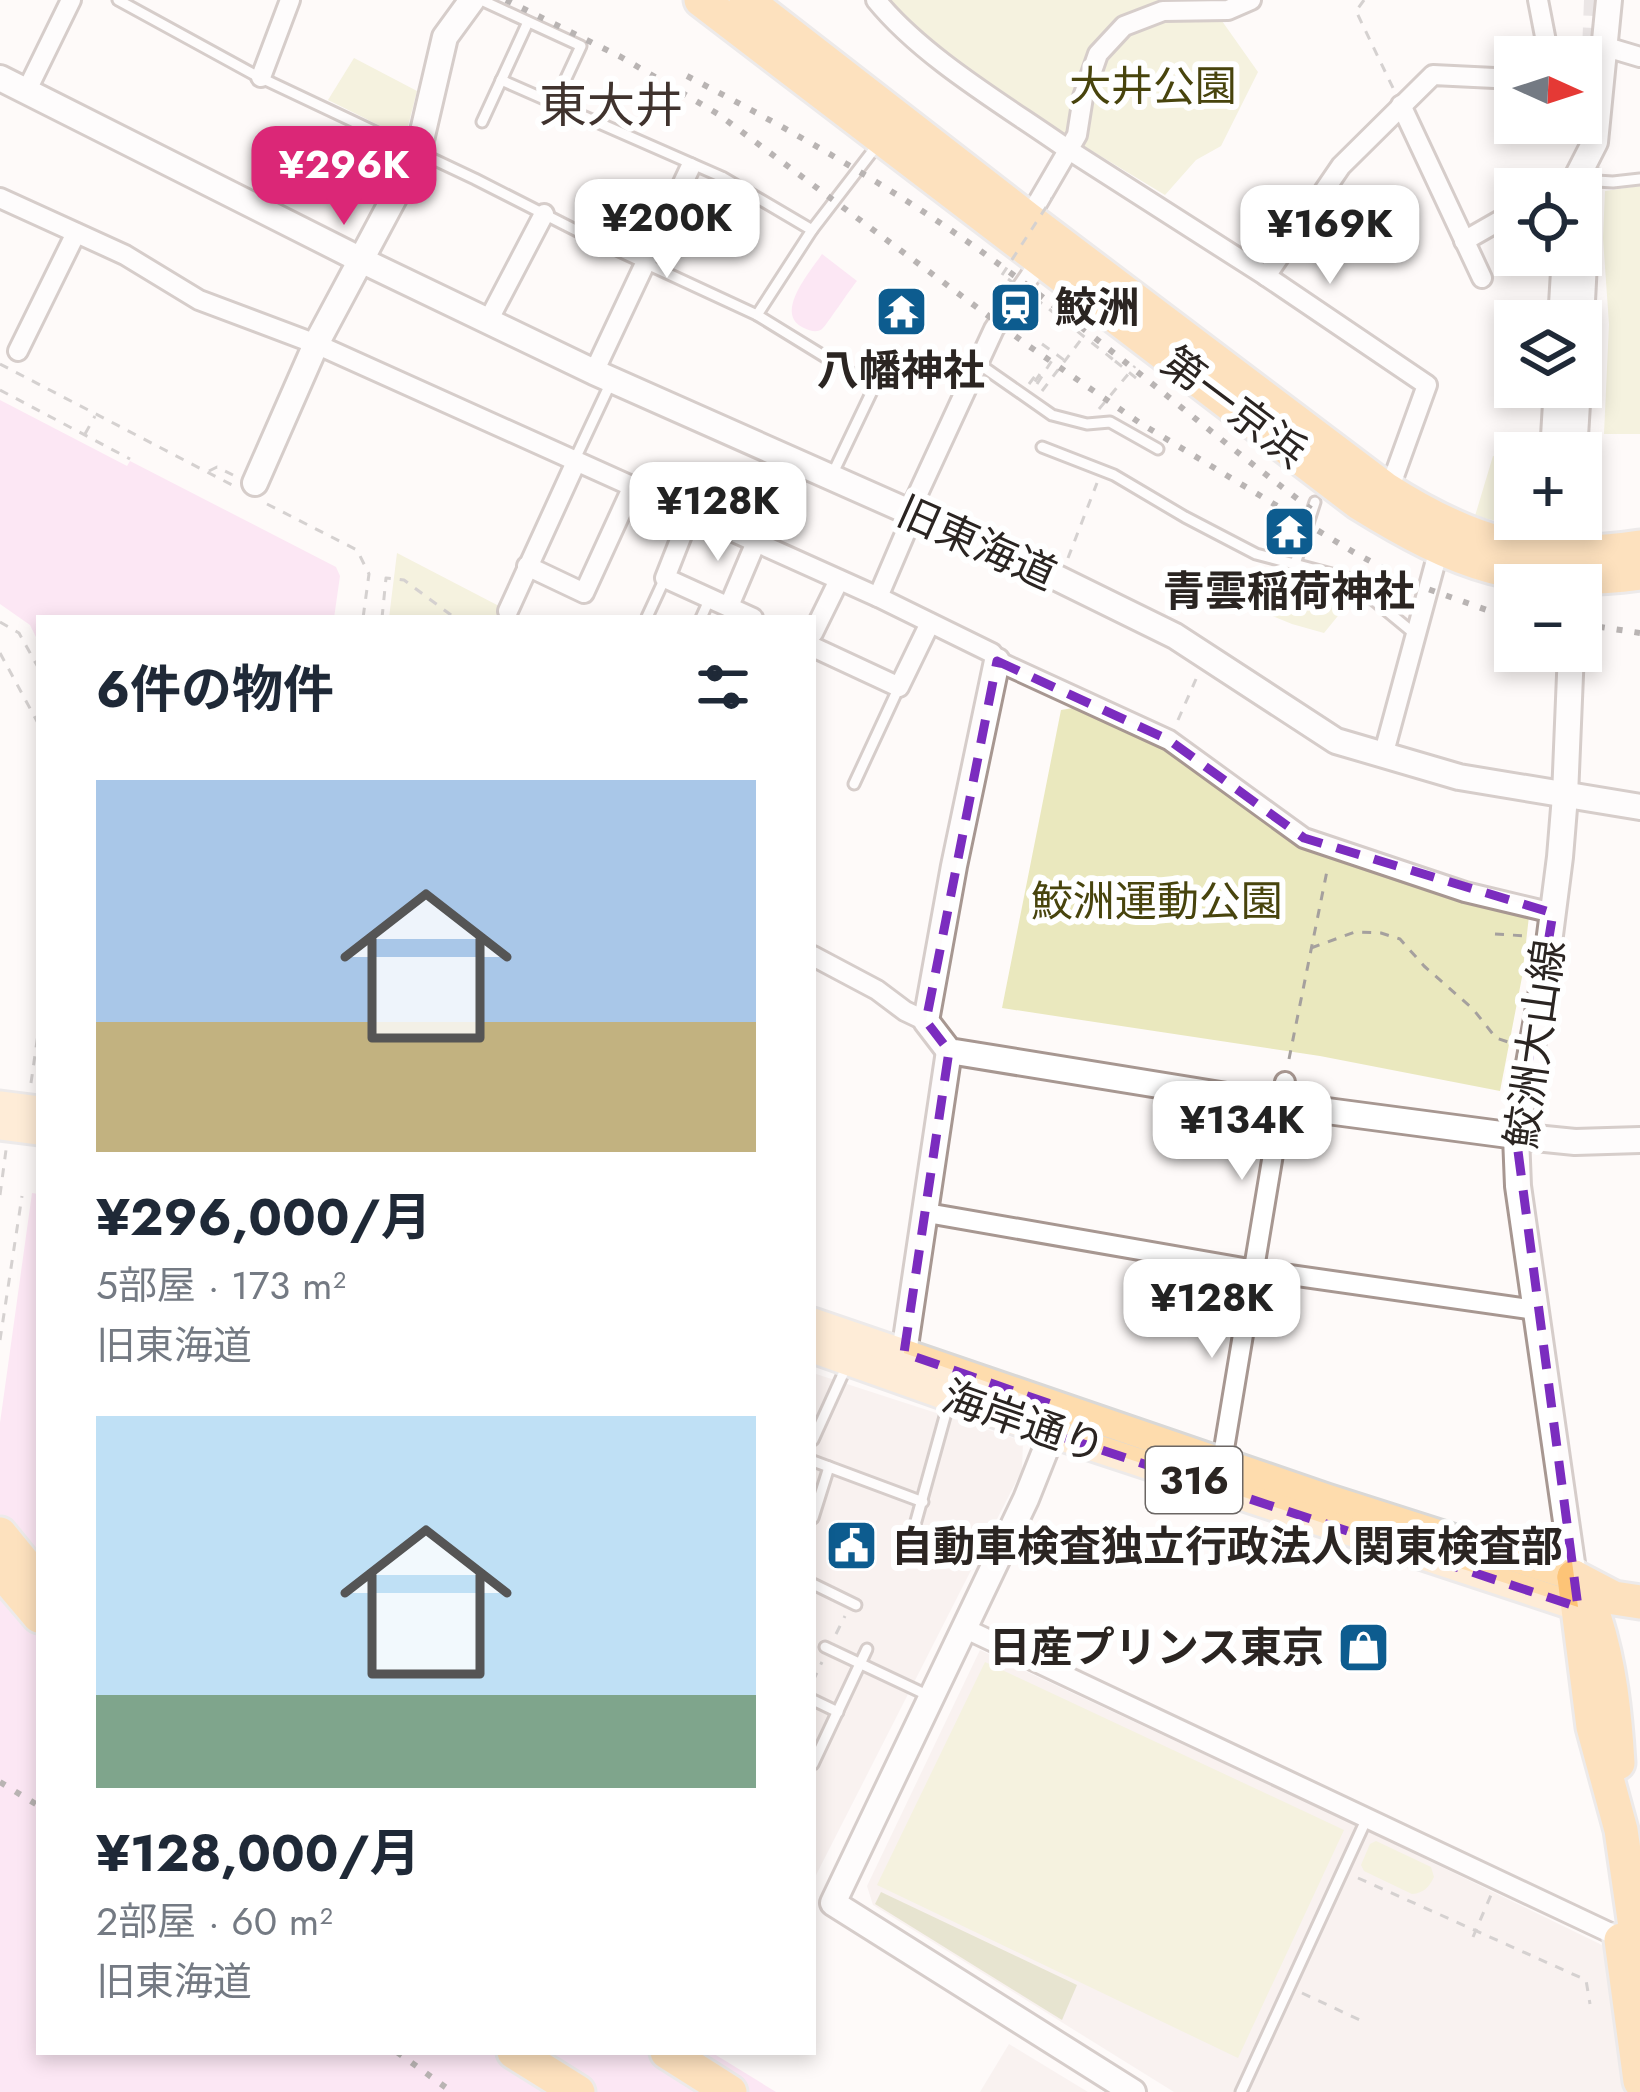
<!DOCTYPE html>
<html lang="ja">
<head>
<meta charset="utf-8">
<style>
	:root { --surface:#fff; --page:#f6f6f7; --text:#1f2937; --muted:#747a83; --accent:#db2777 }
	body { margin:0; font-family:Jost,"Noto Sans JP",sans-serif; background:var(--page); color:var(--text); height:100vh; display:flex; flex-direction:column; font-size:45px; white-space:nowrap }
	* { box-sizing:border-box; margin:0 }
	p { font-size:39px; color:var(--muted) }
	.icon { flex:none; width:66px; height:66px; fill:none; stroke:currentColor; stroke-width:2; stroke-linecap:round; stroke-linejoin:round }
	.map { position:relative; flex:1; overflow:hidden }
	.details { position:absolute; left:36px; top:615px; width:780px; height:1440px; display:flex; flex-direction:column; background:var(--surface); border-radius:0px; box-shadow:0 6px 18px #0003 }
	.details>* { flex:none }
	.needle { width:78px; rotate:93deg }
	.fabs { position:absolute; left:1494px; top:36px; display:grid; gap:24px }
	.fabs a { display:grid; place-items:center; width:108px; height:108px; border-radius:0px; background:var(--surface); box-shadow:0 6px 18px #0003; font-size:60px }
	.price { position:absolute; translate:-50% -102px; padding:0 27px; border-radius:24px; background:#fff; color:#222; font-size:39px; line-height:78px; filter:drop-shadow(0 3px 6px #0008) }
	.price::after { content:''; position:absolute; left:50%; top:72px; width:36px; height:27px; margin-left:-18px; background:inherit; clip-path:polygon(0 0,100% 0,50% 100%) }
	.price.active { background:var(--accent); color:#fff }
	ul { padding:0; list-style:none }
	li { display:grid; align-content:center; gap:24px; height:636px; padding:0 60px }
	li span { display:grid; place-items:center; height:372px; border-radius:0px; color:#555 }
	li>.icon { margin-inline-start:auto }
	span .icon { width:216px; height:216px; fill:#fffc; stroke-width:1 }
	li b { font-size:51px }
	h2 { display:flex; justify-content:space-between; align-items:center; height:144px; padding:0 60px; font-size:51px }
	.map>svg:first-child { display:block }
</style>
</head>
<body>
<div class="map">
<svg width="1640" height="2092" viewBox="0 0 1640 2092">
	<rect width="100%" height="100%" fill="#fefaf9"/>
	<g fill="#f3e9e5">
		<polygon points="813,1373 1023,1441 1022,1470 813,1881"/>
		<polygon points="980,1650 1347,1821 1606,1947 1628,2092 1174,2092 873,1905 867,1886"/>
		<polygon points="1009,2044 1088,2092 980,2092"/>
	</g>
	<g fill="#eae8be">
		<polygon points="883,0 1221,0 1222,21 1258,72 1221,146 1196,160 1165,195 1054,128 937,50"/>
		<polygon points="354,58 417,91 405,138 328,100"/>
		<polygon points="1640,186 1640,434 1604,434 1609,324 1603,238 1605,191"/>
		<polygon points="1493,456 1515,464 1515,519 1531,519 1518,526 1475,516"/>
		<polygon points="397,553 522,618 389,618"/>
		<polygon points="1260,567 1346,582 1353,591 1354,596 1324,633 1292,624 1248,606"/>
		<polygon points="1079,707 1167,749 1296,841 1529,916 1522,977 1500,1091 1320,1056 1002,1008 1061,710"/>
		<polygon points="985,1662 1344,1830 1238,2058 877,1885"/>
		<path d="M1376,1841L1431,1867L1434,1877C1429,1887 1424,1893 1412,1894L1364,1871L1361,1865L1370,1844Z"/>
	</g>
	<polygon fill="#ccca9d" points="881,1892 1077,1985 1062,2020 875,1904"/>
	<g fill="#fbd0ed">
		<path d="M822,254L857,281C850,289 826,326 822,329C817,333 810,331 804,328C773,314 810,272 822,254Z"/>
		<polygon points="0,400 127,466 130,461 336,567 340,576 334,618 39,618 39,643 30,625 0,604"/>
		<polygon points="39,1191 39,2052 711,2052 776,2092 0,2092 0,1423 32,1193 38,1194"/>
	</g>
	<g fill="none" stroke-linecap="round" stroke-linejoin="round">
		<g stroke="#d4cfce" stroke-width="24" stroke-dasharray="24 12" stroke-linecap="butt">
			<polyline points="1594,52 1596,0"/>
			<polyline points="1584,262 1589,152"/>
		</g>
		<defs>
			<g id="lane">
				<polyline points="118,0 255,75 475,179 593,239 757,315 874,387 832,475"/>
				<polyline points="481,0 581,46 555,102"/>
				<polyline points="501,80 722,177 812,230 757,315"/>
				<polyline points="482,122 528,22"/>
				<polyline points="1580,180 1613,182 1640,179"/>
				<polyline points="812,230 878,144"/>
				<polyline points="979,364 1052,415 1087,424 1110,422 1158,449"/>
				<polyline points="1042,447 1114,475 1185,517 1256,554 1347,578 1416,635"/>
				<polyline points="574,461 612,380"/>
				<polyline points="1295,564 1315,502"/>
				<polyline points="647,617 665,578"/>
				<polyline points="701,618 710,598"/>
				<polyline points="854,784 899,687"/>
				<polyline points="813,1440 848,1363"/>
				<polyline points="813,1461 923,1502"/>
				<polyline points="813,1518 829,1467"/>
				<polyline points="908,1550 949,1402"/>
				<polyline points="813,1584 856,1605"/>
				<polyline points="825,1647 927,1695"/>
				<polyline points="813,1700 838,1712"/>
				<polyline points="813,1764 867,1649"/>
				<polyline points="1241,2092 1367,1818"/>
			</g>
			<g id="street">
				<path d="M876,0C923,58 1006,106 1067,149"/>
				<polyline points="1538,0 1549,57"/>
				<polyline points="1603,46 1640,57"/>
				<polyline points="261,77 290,0"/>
				<polyline points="26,92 71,0"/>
				<polyline points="1401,105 1482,278"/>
				<polyline points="1069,150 1266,276 1427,385 1393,479 1384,488"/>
				<polyline points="0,198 125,255 199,300 316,344 878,597 992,653 997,661 1169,740 1304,838 1465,892 1553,913"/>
				<polyline points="1028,219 1077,135 1083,97 1098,54 1124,26 1163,11 1228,10 1251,0"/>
				<polyline points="1464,241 1506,217 1515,220"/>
				<polyline points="1266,276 1341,166 1433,75 1515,79"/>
				<polyline points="488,321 544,214"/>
				<polyline points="18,351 76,233"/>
				<polyline points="594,372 690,168"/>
				<polyline points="691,512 665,578 753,618"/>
				<polyline points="909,513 994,329 1041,260"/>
				<polyline points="527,566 584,593 633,486"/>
				<polyline points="878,597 913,515"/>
				<polyline points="729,606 756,542"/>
				<polyline points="508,611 576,462"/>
				<polyline points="813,633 839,580"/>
				<polyline points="813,647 899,687 930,623"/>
				<polyline points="1383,756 1439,549"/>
				<polyline points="813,956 877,990 905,1011 926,1021"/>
				<polyline points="927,1213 1255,1270 1536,1310"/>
				<polyline points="1222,1461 1285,1082"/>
				<polyline points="964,1628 1621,1938"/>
			</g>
			<g id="secondary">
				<polyline points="0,78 361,260 594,372 1049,574 1175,636 1336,741 1459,777 1640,807"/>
				<polyline points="1571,189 1595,142 1609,0"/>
				<polyline points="1561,321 1565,255"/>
				<polyline points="1581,321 1584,262"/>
				<polyline points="1553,453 1557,387"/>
				<polyline points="1574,453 1578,387"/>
				<polyline points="255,483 316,344 418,153 445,37 472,0"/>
				<polyline points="1570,565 1571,519"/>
				<polyline points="1571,651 1565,796 1560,857 1545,974 1516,1136 1518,1186 1574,1577"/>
				<polyline points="997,661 954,866 926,1021 949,1051 1282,1105 1516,1136 1575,1142 1640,1140"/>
				<polyline points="904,1353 949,1051"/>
				<polyline points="1059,1416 1026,1499 833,1903 1133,2092"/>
			</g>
			<g id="primary">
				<polyline points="0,1105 39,1110"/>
				<polyline points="0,1126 39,1131"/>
				<polyline points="813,1322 1327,1498 1574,1577"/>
				<polyline points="813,1349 1053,1434 1578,1607"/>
			</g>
			<g id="highway">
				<path d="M701,0L1359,503C1457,564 1523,589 1640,573"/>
				<path d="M746,0L1028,219L1384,488C1471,544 1536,563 1640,547"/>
				<polyline points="0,1534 39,1582"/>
				<polyline points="0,1570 39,1616"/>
				<polyline points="1574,1577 1593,1727 1621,1830 1640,1961"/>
				<polyline points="1574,1577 1614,1598 1640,1602"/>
				<path d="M1595,1619C1610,1666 1615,1713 1618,1763"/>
				<polyline points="1621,1940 1640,2081"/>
				<polyline points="514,2052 578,2092"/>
				<polyline points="667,2052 730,2092"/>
			</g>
		</defs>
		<use href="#lane" stroke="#a79791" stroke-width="15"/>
		<use href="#street" stroke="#a79791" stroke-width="24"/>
		<use href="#secondary" stroke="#a79791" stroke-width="30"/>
		<use href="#primary" stroke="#d9d8d7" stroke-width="33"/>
		<use href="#highway" stroke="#d9d8d7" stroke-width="39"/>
		<g stroke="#a5a09e" stroke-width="3" stroke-dasharray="9 9" stroke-linecap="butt">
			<polyline points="1364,0 1356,11 1393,88"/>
			<polyline points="1035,298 1115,361"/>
			<polyline points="1042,344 1064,360"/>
			<polyline points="0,364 232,485"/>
			<polyline points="880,372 889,351"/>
			<polyline points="1029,384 1038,372 1040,374 1034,383 1037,385"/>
			<polyline points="1037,384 1056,354"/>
			<polyline points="0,390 130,459"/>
			<polyline points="1042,391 1083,337"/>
			<polyline points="1099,409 1135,366"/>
			<polyline points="85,434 95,416"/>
			<polyline points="209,471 217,467 233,475"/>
			<polyline points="267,504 357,550 369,574 363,618"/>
			<polyline points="1068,558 1097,483"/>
			<polyline points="382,618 386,578 404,580 455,618"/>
			<polyline points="0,622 19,633 39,669"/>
			<polyline points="0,653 39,725"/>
			<polyline points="1178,720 1196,679"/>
			<polyline points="1495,934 1527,936"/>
			<polyline points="1311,948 1355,932 1381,933 1400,939 1424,966 1473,1009 1496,1038 1508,1042"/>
			<polyline points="1289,1059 1328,866"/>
			<polyline points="31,1083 39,1027"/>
			<polyline points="0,1195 6,1150"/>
			<polyline points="0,1340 22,1196"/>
			<polyline points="836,1634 845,1616"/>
			<polyline points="813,1681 822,1662"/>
			<polyline points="1358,1878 1586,1980 1590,2004"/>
			<polyline points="1473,1937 1491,1895"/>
			<polyline points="1302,1993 1362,2021"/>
		</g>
		<use href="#lane" stroke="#fff" stroke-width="9"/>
		<use href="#street" stroke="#fff" stroke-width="18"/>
		<use href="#secondary" stroke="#fff" stroke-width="24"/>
		<use href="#primary" stroke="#fedcad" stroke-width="27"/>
		<use href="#highway" stroke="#fdc477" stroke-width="33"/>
		<g stroke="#66605e" stroke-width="6" stroke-dasharray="6 12" stroke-linecap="butt">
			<polyline points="506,0 621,57 718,114 1026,344 1140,423 1355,553 1411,583 1515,620"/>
			<path d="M687,76C797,133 908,196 1008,271C1112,348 1208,432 1311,509"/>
			<polyline points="1581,624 1640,633"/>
			<polyline points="0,1782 39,1806"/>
			<polyline points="397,2052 452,2092"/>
		</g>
		<g stroke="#a5a09e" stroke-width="3" stroke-dasharray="9 9" stroke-linecap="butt">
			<polyline points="1002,275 1052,198"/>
			<polyline points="1008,279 1034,297"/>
			<polyline points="1115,361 1141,382"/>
		</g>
	</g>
	<path d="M0 0H1640V2092H0ZM997,661L1169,740L1304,838L1553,913L1516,1136L1578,1607L1053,1434L1062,1408L904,1353L949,1051L926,1021Z" fill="#fefaf9" fill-opacity=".55" fill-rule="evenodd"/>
	<path fill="none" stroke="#7b2cbf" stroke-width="9" stroke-dasharray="24 15" stroke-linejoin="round" d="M997,661L1169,740L1304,838L1553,913L1516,1136L1578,1607L1053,1434L1062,1408L904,1353L949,1051L926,1021Z"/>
	<defs>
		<symbol id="station-square" viewBox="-11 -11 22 22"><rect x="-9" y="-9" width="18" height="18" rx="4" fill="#0d5c8f" stroke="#fff"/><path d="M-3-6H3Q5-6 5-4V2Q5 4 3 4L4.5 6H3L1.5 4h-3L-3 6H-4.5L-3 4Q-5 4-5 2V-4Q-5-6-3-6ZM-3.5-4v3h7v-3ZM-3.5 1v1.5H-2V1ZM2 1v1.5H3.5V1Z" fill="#fff"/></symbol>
		<symbol id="temple-square" viewBox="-11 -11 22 22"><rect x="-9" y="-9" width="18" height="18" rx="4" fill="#0d5c8f" stroke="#fff"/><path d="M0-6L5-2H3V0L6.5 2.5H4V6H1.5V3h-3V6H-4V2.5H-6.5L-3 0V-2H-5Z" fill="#fff"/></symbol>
		<symbol id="civic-square" viewBox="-11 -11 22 22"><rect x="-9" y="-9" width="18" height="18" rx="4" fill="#0d5c8f" stroke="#fff"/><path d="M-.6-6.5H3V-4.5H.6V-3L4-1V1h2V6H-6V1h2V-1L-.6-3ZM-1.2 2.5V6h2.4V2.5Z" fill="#fff"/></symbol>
		<symbol id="shop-square" viewBox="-11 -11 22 22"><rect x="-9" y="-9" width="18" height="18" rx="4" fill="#0d5c8f" stroke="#fff"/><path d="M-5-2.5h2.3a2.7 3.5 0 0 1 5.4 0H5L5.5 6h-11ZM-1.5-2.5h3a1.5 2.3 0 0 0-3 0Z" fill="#fff"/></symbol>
	</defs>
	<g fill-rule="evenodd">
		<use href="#station-square" x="986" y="278" width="59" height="59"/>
		<use href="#temple-square" x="872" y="282" width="59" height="59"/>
		<use href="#temple-square" x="1260" y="502" width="59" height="59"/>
		<use href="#civic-square" x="822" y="1516" width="59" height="59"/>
		<use href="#shop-square" x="1334" y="1618" width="59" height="59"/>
	</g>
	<g text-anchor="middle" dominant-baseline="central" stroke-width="12" stroke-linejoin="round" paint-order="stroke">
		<rect fill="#fff" stroke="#6b6664" stroke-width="3" x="1146" y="1447" width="96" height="66" rx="9"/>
		<g font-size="39" font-weight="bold" fill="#2b2522">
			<text x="1194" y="1480">316</text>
		</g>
		<g font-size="42" fill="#48440d" stroke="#fff">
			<text x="1153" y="86">大井公園</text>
			<text x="1157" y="901">鮫洲運動公園</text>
		</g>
		<g font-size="42" font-weight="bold" fill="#2b2522" stroke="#fff" text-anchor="start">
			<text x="1055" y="307">鮫洲</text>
			<text x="901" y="370" text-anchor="middle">八幡神社</text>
			<text x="1289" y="591" text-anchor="middle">青雲稲荷神社</text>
			<text x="891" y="1546">自動車検査独立行政法人関東検査部</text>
			<text x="1324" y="1647" text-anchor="end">日産プリンス東京</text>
		</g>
		<g font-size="42" fill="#2b2522" stroke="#fff">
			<text transform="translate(1234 407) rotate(37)">第一京浜</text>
			<text transform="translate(977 543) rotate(24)">旧東海道</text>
			<text transform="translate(1535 1044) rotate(-82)">鮫洲大山線</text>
			<text transform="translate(1024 1422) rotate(19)">海岸通り</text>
		</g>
		<g font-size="48" fill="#40332e" stroke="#fff">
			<text x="611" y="105">東大井</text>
		</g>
	</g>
</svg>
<div class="fabs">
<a><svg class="needle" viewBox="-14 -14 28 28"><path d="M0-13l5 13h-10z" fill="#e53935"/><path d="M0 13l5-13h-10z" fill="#747a83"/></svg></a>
<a><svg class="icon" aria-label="locate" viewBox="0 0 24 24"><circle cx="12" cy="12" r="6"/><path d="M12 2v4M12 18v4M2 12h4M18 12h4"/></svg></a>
<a><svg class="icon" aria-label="layers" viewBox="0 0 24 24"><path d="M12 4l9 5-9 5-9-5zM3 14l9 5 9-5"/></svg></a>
<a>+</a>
<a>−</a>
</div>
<b class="price active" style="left:344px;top:228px">¥296K</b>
<b class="price" style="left:667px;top:281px">¥200K</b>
<b class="price" style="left:1330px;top:287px">¥169K</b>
<b class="price" style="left:718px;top:564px">¥128K</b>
<b class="price" style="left:1242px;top:1183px">¥134K</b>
<b class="price" style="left:1212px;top:1361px">¥128K</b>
<section class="details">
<h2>6件の物件<svg class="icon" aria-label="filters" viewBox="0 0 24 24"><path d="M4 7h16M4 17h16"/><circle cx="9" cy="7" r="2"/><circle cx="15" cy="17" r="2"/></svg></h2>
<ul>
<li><span style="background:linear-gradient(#a9c7e8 65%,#c2b280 0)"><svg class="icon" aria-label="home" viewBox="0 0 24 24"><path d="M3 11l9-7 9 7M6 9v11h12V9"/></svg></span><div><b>¥296,000/月</b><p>5部屋 · 173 m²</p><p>旧東海道</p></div></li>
<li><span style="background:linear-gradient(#bfe0f5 75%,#7fa58c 0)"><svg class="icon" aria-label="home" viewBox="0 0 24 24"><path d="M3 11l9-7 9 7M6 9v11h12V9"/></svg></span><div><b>¥128,000/月</b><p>2部屋 · 60 m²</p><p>旧東海道</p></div></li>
</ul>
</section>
</div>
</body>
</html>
